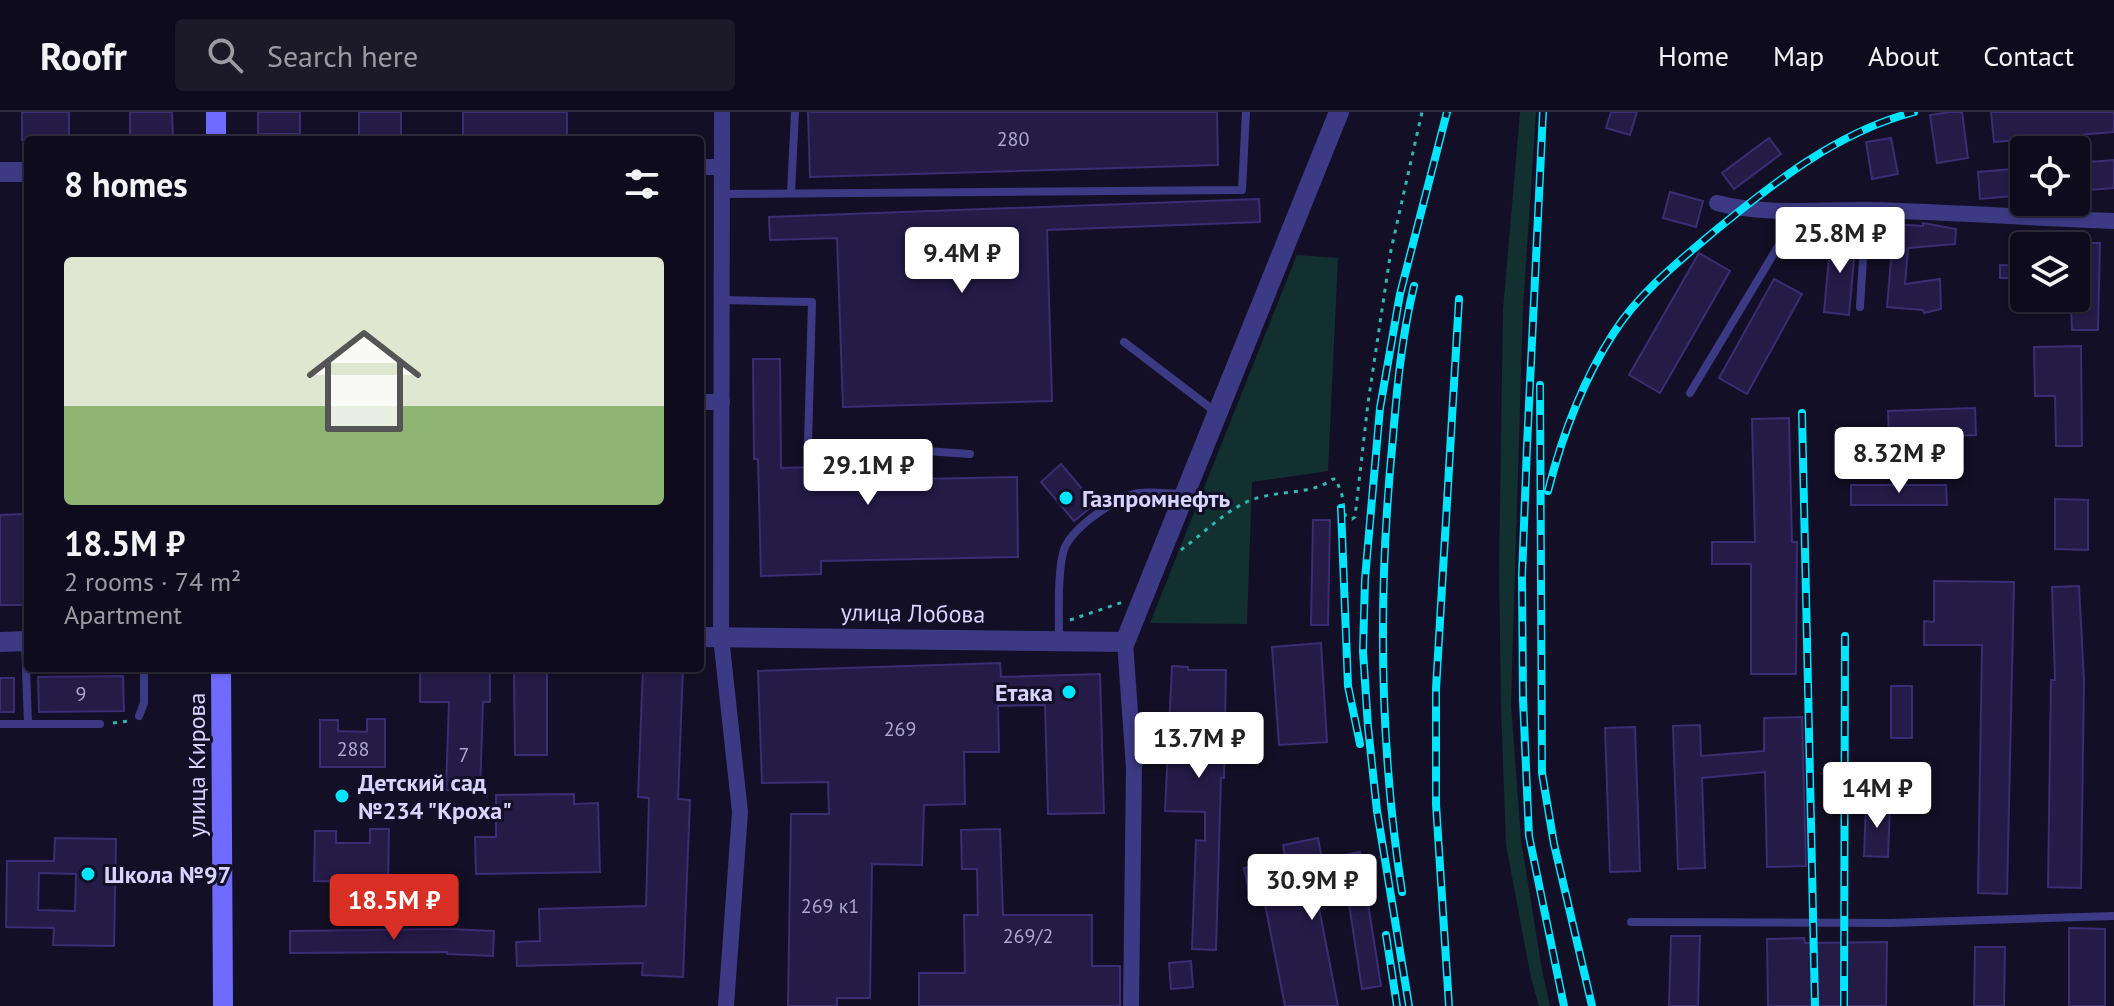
<!DOCTYPE html>
<html lang="en">
<head>
<meta charset="utf-8">
<style>
	:root { --surface:#0e0b1c; --page:#1c1929; --text:#f1f3f6; --muted:#9b9ba3; --line:#2e2b3b; --accent:#d93025 }
	body { margin:0; font-family:"PT Sans",sans-serif; background:var(--page); color:var(--text); height:100vh; display:flex; flex-direction:column; font-size:30px; white-space:nowrap }
	* { box-sizing:border-box; margin:0 }
	p { font-size:26px; color:var(--muted) }
	.icon { flex:none; width:44px; height:44px; fill:none; stroke:currentColor; stroke-width:2; stroke-linecap:round; stroke-linejoin:round }
	.map { position:relative; flex:1; overflow:hidden }
	.side { position:absolute; left:24px; top:24px; width:680px; height:536px; display:flex; flex-direction:column; background:var(--surface); border-radius:8px; box-shadow:0 2px 6px #0004,0 0 0 2px var(--line) }
	.side>* { flex:none }
	.buttons { position:absolute; left:2010px; top:24px; display:grid; gap:16px }
	.buttons a { display:grid; place-items:center; width:80px; height:80px; border-radius:8px; background:var(--surface); box-shadow:0 2px 6px #0004,0 0 0 2px var(--line); font-size:40px }
	.price { position:absolute; translate:-50% -68px; padding:0 18px; border-radius:8px; background:#fff; color:#222; font-size:26px; line-height:52px; filter:drop-shadow(0 2px 4px #0008) }
	.price::after { content:''; position:absolute; left:50%; top:48px; width:24px; height:18px; margin-left:-12px; background:inherit; clip-path:polygon(0 0,100% 0,50% 100%) }
	.price.selected { background:var(--accent); color:#fff }
	ul { padding:0; list-style:none }
	li { display:grid; align-content:center; gap:16px; height:424px; padding:0 40px }
	li span { display:grid; place-items:center; height:248px; border-radius:8px; color:#555 }
	li>.icon { margin-inline-start:auto }
	span .icon { width:144px; height:144px; fill:#fffc; stroke-width:1 }
	li b { font-size:34px }
	h2 { display:flex; justify-content:space-between; align-items:center; height:96px; padding:0 40px; font-size:34px }
	header { display:flex; align-items:center; gap:48px; box-sizing:border-box; height:112px; padding:0 40px; background:var(--surface); border-bottom:2px solid var(--line) }
	header strong { font-size:38px }
	nav { display:flex; gap:44px; margin-inline-start:auto; font-size:28px }
	.search { width:560px; height:72px; background:var(--page); display:flex; align-items:center; gap:20px; box-sizing:border-box; padding:0 28px; border-radius:8px; color:var(--muted); font-size:30px }
	.map>svg:first-child { display:block }
</style>
</head>
<body>
<header>
<strong>Roofr</strong>
<div class="search"><svg class="icon" aria-label="search" viewBox="0 0 24 24"><circle cx="10" cy="10" r="6"/><path d="M15 15l6 6"/></svg>Search here</div>
<nav><a>Home</a><a>Map</a><a>About</a><a>Contact</a></nav>
</header>
<div class="map">
<svg width="2114" height="894" viewBox="0 0 2114 894">
	<rect width="100%" height="100%" fill="#130f26"/>
	<g fill="#12302f">
		<polygon points="1520,0 1536,0 1523,196 1511,592 1521,728 1542,858 1550,894 1539,894 1531,866 1506,733 1501,594 1499,457 1503,198"/>
		<polygon points="1297,143 1338,146 1328,359 1252,370 1247,512 1150,511"/>
	</g>
	<g fill="#241b47" stroke="#3b2d73" stroke-width="2" fill-rule="evenodd">
		<rect x="22" y="0" width="47" height="28"/>
		<polygon points="130,0 172,0 173,26 130,27"/>
		<rect x="258" y="0" width="42" height="22"/>
		<rect x="359" y="0" width="42" height="28"/>
		<rect x="463" y="0" width="104" height="28"/>
		<polygon points="808,0 1217,0 1218,53 810,65"/>
		<polygon points="1611,0 1637,0 1630,23 1606,16"/>
		<polygon points="1950,0 1962,0 1968,46 1937,51 1930,3"/>
		<polygon points="1991,0 2114,0 2114,20 1994,30"/>
		<polygon points="1769,26 1781,42 1734,77 1722,61"/>
		<polygon points="1891,26 1898,62 1872,67 1866,30"/>
		<polygon points="2114,48 2114,76 2076,79 2076,51"/>
		<polygon points="2024,56 2024,83 1980,87 1978,60"/>
		<polygon points="1670,80 1703,89 1696,115 1663,106"/>
		<polygon points="1259,87 1260,110 1047,118 1052,289 843,295 837,126 770,128 769,105"/>
		<polygon points="1923,111 1956,117 1955,132 1908,136 1905,172 1940,167 1941,197 1924,201 1923,198 1887,195 1894,112 1923,114"/>
		<polygon points="1831,123 1856,125 1849,203 1824,200"/>
		<polygon points="2076,131 2100,131 2098,218 2072,218 2071,197 2076,197"/>
		<polygon points="1699,141 1730,159 1660,281 1629,263"/>
		<polygon points="2000,153 2024,154 2024,166 2000,166"/>
		<polygon points="1774,167 1802,182 1747,282 1719,266"/>
		<polygon points="2081,234 2082,334 2056,334 2055,284 2035,284 2034,235"/>
		<polygon points="753,247 780,247 781,356 819,355 820,369 1017,365 1018,445 821,449 821,462 761,464 758,347 754,347"/>
		<polygon points="1975,296 1976,323 1889,326 1888,299"/>
		<polygon points="1789,306 1792,430 1797,430 1796,562 1751,562 1751,452 1712,452 1712,430 1755,430 1752,307"/>
		<polygon points="1061,352 1095,392 1074,409 1041,370"/>
		<polygon points="1851,373 1946,373 1947,393 1851,393"/>
		<polygon points="2055,387 2088,388 2088,438 2055,437"/>
		<polygon points="24,402 24,493 0,493 0,403"/>
		<polygon points="1313,408 1330,408 1328,513 1311,513"/>
		<polygon points="1934,469 2014,470 2007,782 1978,781 1982,533 1924,533 1924,509 1934,510"/>
		<polygon points="2079,474 2084,568 2081,776 2048,775 2051,568 2055,568 2052,475"/>
		<polygon points="1321,531 1327,630 1279,633 1272,535"/>
		<polygon points="1000,551 1001,565 1100,562 1104,701 1048,702 1045,593 998,594 999,640 964,640 965,692 924,693 922,753 872,752 870,886 837,886 837,894 788,894 791,702 829,702 828,670 762,671 758,559"/>
		<polygon points="1172,554 1188,555 1188,558 1226,558 1224,666 1221,666 1216,838 1192,837 1196,728 1205,729 1205,700 1165,699"/>
		<polygon points="420,556 490,556 490,590 483,590 480,679 446,678 449,590 420,590"/>
		<polygon points="643,556 683,556 678,687 690,688 683,865 642,863 643,851 517,854 516,830 540,829 539,797 646,794 649,686 638,685"/>
		<polygon points="514,558 547,558 547,643 515,643"/>
		<polygon points="123,564 124,599 39,600 38,565"/>
		<rect x="0" y="566" width="14" height="34"/>
		<rect x="1891" y="574" width="21" height="52"/>
		<polygon points="1802,605 1806,754 1767,755 1765,660 1702,666 1705,756 1678,757 1673,614 1700,613 1701,644 1764,639 1764,606"/>
		<polygon points="367,607 385,607 385,655 320,655 320,608 338,608 338,619 367,620"/>
		<polygon points="1635,615 1640,759 1610,760 1605,616"/>
		<polygon points="574,682 574,692 598,691 600,760 476,762 475,725 496,725 496,683"/>
		<polygon points="1866,691 1890,693 1888,745 1864,744"/>
		<polygon points="370,717 389,717 388,770 314,769 315,719 336,719 336,731 370,731"/>
		<polygon points="1000,717 1003,803 1092,803 1092,854 1120,854 1120,894 919,894 919,861 965,861 964,803 978,803 977,757 962,757 961,718"/>
		<path d="M55,726L116,727L114,834L53,833L54,816L6,815L7,749H54ZM39,761L76,762L75,799L38,798Z"/>
		<polygon points="1318,726 1322,747 1360,740 1381,874 1362,877 1344,759 1313,765 1338,894 1285,894 1262,777 1249,779 1244,756 1286,748 1283,733"/>
		<polygon points="2069,816 2105,817 2105,894 2069,894"/>
		<polygon points="448,817 494,819 493,844 447,842 447,840 290,841 290,819"/>
		<polygon points="1671,824 1700,824 1698,894 1669,894"/>
		<polygon points="1804,826 1805,831 1887,830 1886,894 1768,894 1767,827"/>
		<polygon points="1975,835 2005,835 2004,894 1974,894"/>
		<polygon points="1191,849 1193,875 1171,877 1169,851"/>
	</g>
	<g fill="none" stroke-linecap="round" stroke-linejoin="round">
		<g stroke="#2fb8b0" stroke-width="3" stroke-dasharray="4 6" stroke-linecap="butt">
			<path d="M1181,438C1204,421 1228,396 1254,387C1280,378 1312,383 1333,367H1336L1342,383L1345,403L1352,407L1355,405L1368,291L1391,138L1422,0"/>
			<polyline points="1070,508 1123,490"/>
			<polyline points="113,611 129,609"/>
		</g>
		<g stroke="#3d3a85" stroke-width="8">
			<polyline points="791,81 795,0"/>
			<polyline points="722,82 1242,78 1246,0"/>
			<polyline points="722,188 812,190 808,331 970,342"/>
			<polyline points="1860,195 1866,98"/>
			<polyline points="1124,230 1217,301"/>
			<polyline points="1690,281 1791,113 1794,101"/>
			<path d="M1059,528C1059,506 1057,454 1065,435C1075,414 1116,385 1139,381C1153,379 1169,382 1183,382"/>
			<polyline points="25,529 28,612"/>
			<polyline points="139,604 144,591 144,556"/>
			<polyline points="0,612 100,612"/>
			<polyline points="1631,810 1890,811 2114,804"/>
		</g>
		<g stroke="#3d3a85" stroke-width="16">
			<polyline points="722,0 721,525 740,700 726,894"/>
			<polyline points="700,55 722,55"/>
			<path d="M1717,91C1768,104 1817,97 1869,98C1951,100 2032,106 2114,109"/>
			<polyline points="700,290 722,290"/>
			<polyline points="1125,530 1134,656 1131,894"/>
		</g>
		<g stroke="#3d3a85" stroke-width="20">
			<polyline points="0,60 28,60"/>
			<polyline points="700,525 1125,530 1339,0"/>
			<polyline points="0,530 28,529"/>
		</g>
		<g stroke="#6f6bff" stroke-width="20">
			<polyline points="216,0 216,28"/>
			<polyline points="221,556 223,894"/>
		</g>
		<defs>
			<g id="rail">
				<polyline points="1543,0 1527,334 1522,465 1523,587 1529,724 1564,894"/>
				<polyline points="1540,273 1542,661 1554,732 1592,894"/>
				<polyline points="1802,301 1815,894"/>
				<path d="M1548,379C1562,324 1582,270 1613,222C1639,181 1679,149 1716,118C1776,69 1838,20 1914,0"/>
				<polyline points="1341,396 1348,574 1360,632"/>
				<path d="M1402,780C1379,630 1378,476 1393,325C1397,275 1402,223 1414,174"/>
				<polyline points="1386,823 1397,894"/>
				<polyline points="1409,894 1377,699 1368,615 1363,539 1365,467 1380,296 1400,182 1447,0"/>
				<polyline points="1449,894 1436,692 1436,577 1459,187"/>
				<polyline points="1844,894 1845,524"/>
			</g>
		</defs>
		<use href="#rail" stroke="#00e5ff" stroke-width="8"/>
		<use href="#rail" stroke="#130f26" stroke-width="5" stroke-dasharray="15" stroke-linecap="butt"/>
	</g>
	<g fill="#00e5ff" stroke="#130f26" stroke-width="3">
		<circle cx="1066" cy="386" r="8"/>
		<circle cx="1069" cy="580" r="8"/>
		<circle cx="342" cy="684" r="8"/>
		<circle cx="88" cy="762" r="8"/>
	</g>
	<g text-anchor="middle" dominant-baseline="central" stroke-width="6" stroke-linejoin="round" paint-order="stroke">
		<g font-size="20" fill="#aca6d1">
			<text x="1013" y="27">280</text>
			<text x="81" y="582">9</text>
			<text x="900" y="617">269</text>
			<text x="353" y="637">288</text>
			<text x="464" y="643">7</text>
			<text x="830" y="794">269 к1</text>
			<text x="1028" y="824">269/2</text>
		</g>
		<g font-size="24" font-weight="bold" fill="#d9d4ff" stroke="#130f26" text-anchor="start">
			<text x="1082" y="386">Газпромнефть</text>
			<text x="1053" y="580" text-anchor="end">Етака</text>
			<text x="358" y="670">Детский сад<tspan x="358" dy="28">№234 "Кроха"</tspan></text>
			<text x="104" y="762">Школа №97</text>
		</g>
		<g font-size="24" fill="#d9d4ff" stroke="#130f26">
			<text transform="translate(913 501) rotate(1)">улица Лобова</text>
			<text transform="translate(196 653) rotate(-90)">улица Кирова</text>
		</g>
	</g>
</svg>
<div class="buttons">
<a><svg class="icon" aria-label="locate" viewBox="0 0 24 24"><circle cx="12" cy="12" r="6"/><path d="M12 2v4M12 18v4M2 12h4M18 12h4"/></svg></a>
<a><svg class="icon" aria-label="layers" viewBox="0 0 24 24"><path d="M12 4l9 5-9 5-9-5zM3 14l9 5 9-5"/></svg></a>
</div>
<b class="price" style="left:1840px;top:163px">25.8M ₽</b>
<b class="price" style="left:962px;top:183px">9.4M ₽</b>
<b class="price" style="left:1899px;top:383px">8.32M ₽</b>
<b class="price" style="left:868px;top:395px">29.1M ₽</b>
<b class="price" style="left:1199px;top:668px">13.7M ₽</b>
<b class="price" style="left:1877px;top:718px">14M ₽</b>
<b class="price" style="left:1312px;top:810px">30.9M ₽</b>
<b class="price selected" style="left:394px;top:830px">18.5M ₽</b>
<section class="side">
<h2>8 homes<svg class="icon" aria-label="filters" viewBox="0 0 24 24"><path d="M4 7h16M4 17h16"/><circle cx="9" cy="7" r="2"/><circle cx="15" cy="17" r="2"/></svg></h2>
<ul>
<li><span style="background:linear-gradient(#dfe7d0 60%,#8fb573 0)"><svg class="icon" aria-label="home" viewBox="0 0 24 24"><path d="M3 11l9-7 9 7M6 9v11h12V9"/></svg></span><div><b>18.5M ₽</b><p>2 rooms · 74 m²</p><p>Apartment</p></div></li>
</ul>
</section>
</div>
</body>
</html>
